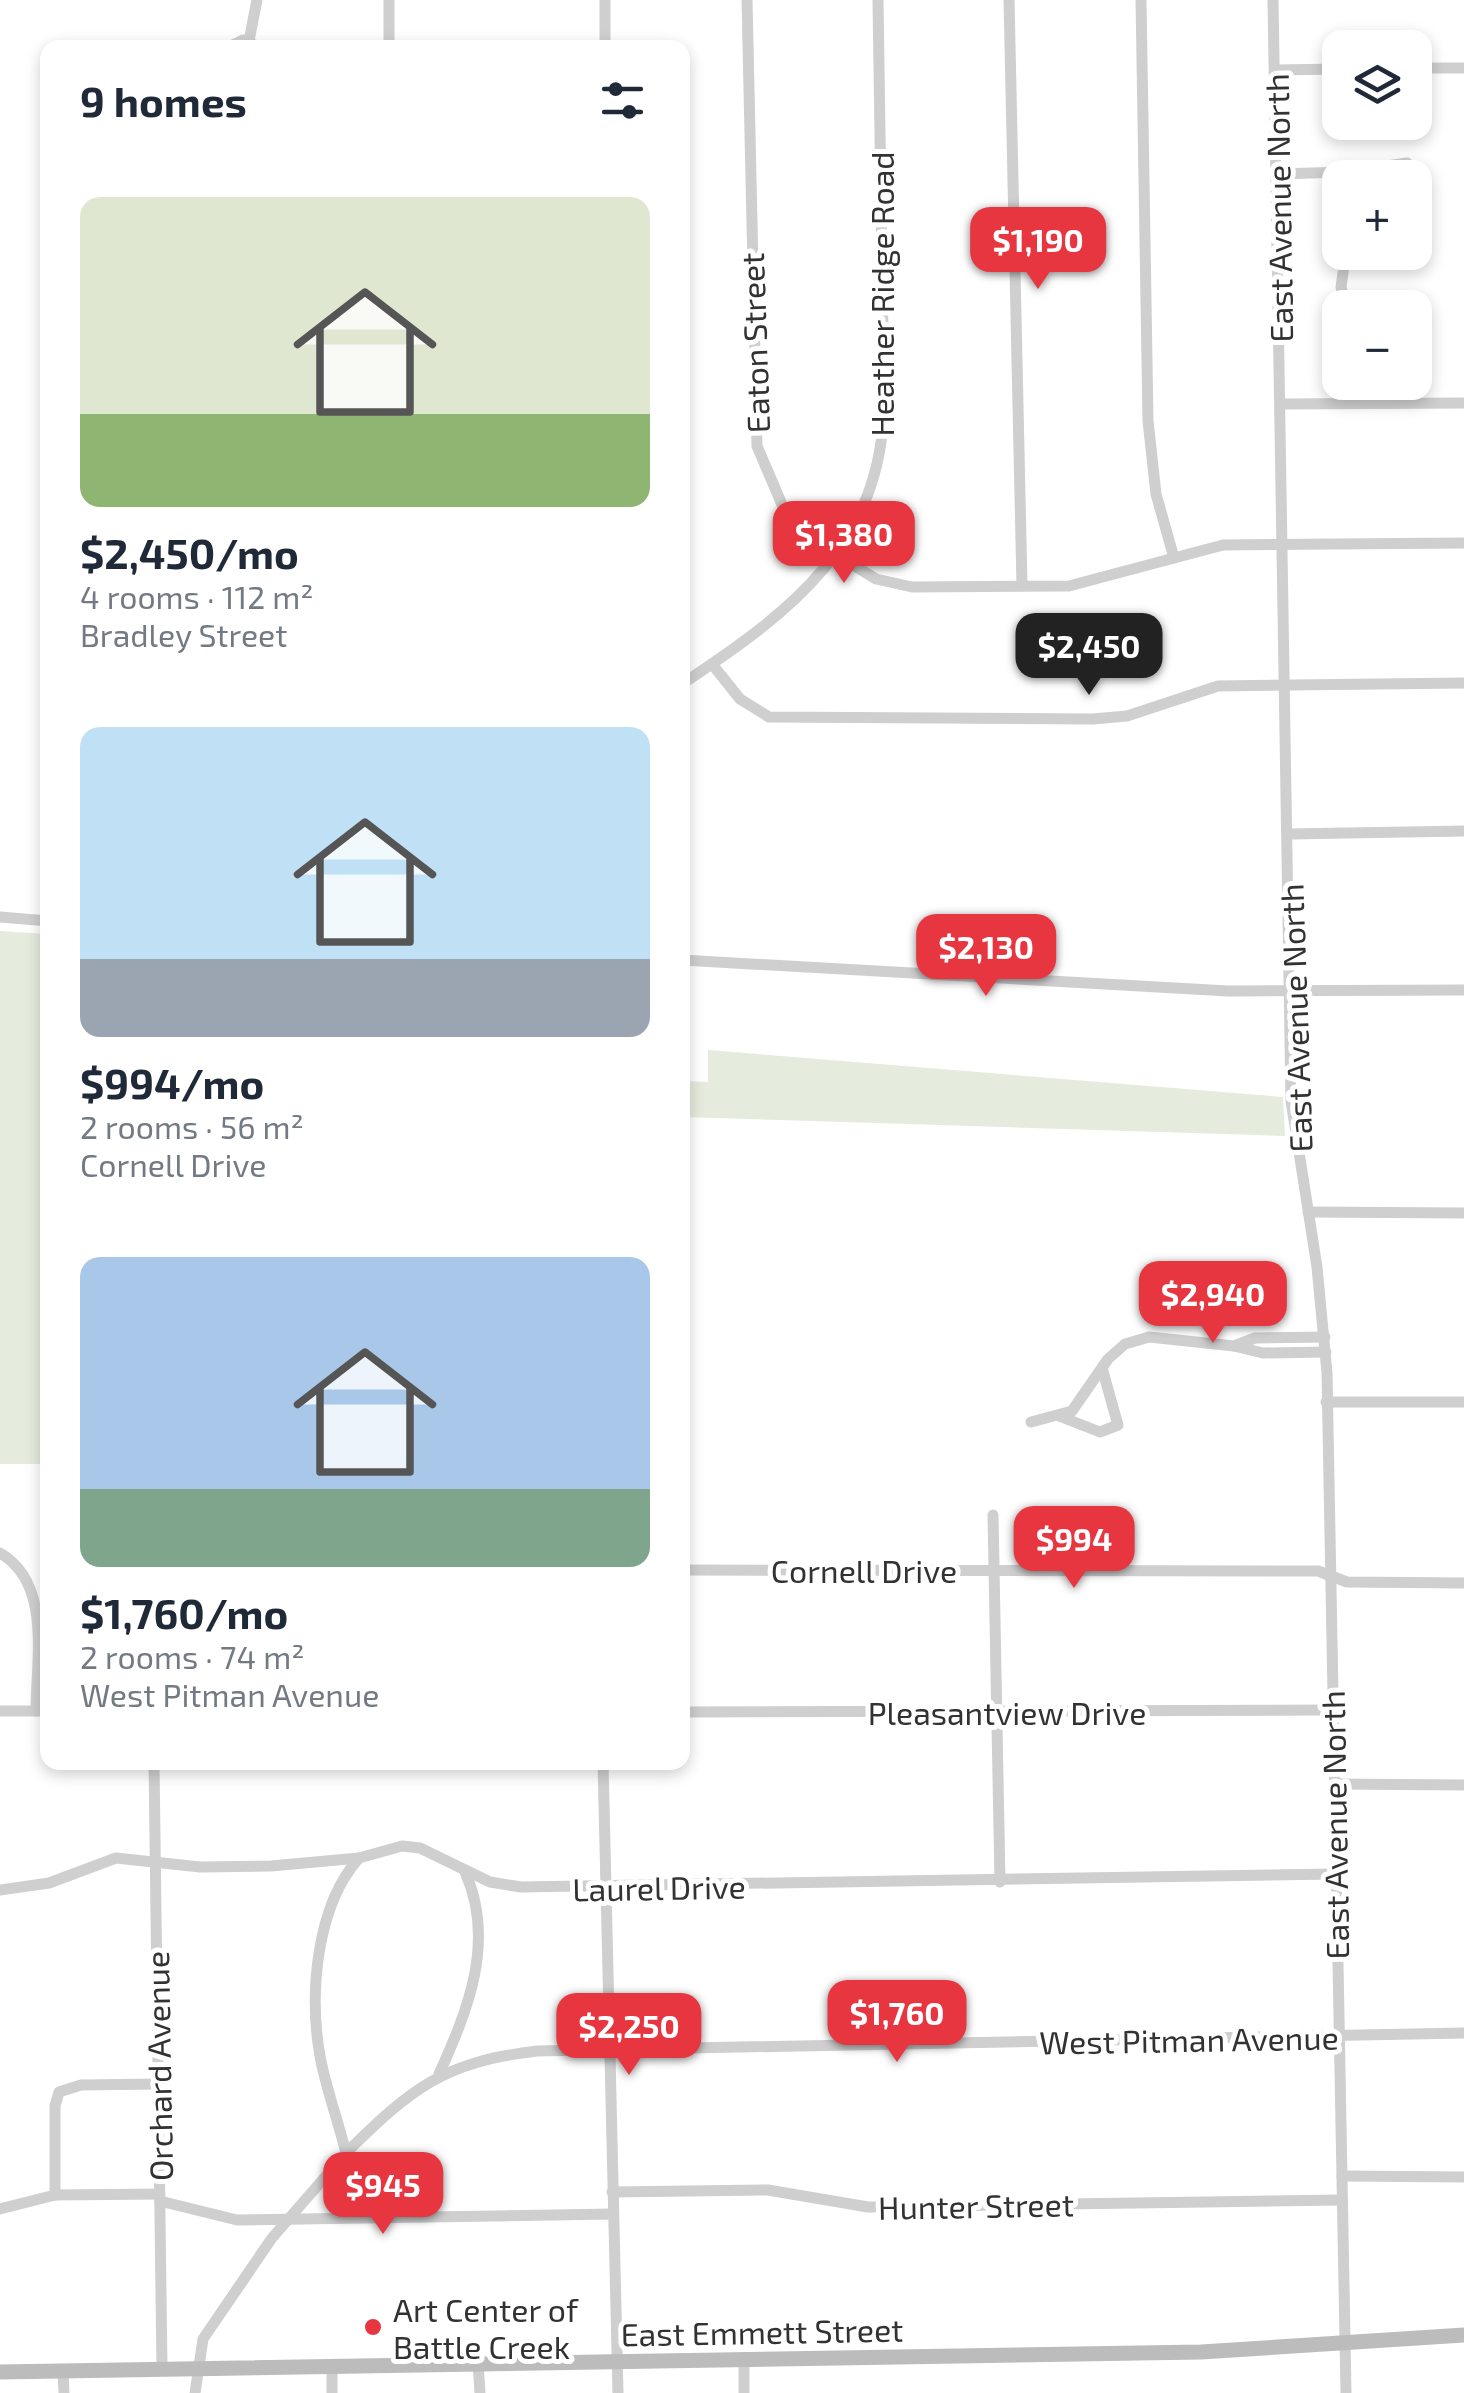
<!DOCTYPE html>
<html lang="en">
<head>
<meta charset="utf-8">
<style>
	:root { --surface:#fff; --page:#f6f6f7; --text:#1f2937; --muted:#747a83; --accent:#e73640 }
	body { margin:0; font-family:"Exo 2",sans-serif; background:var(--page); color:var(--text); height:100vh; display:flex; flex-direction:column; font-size:38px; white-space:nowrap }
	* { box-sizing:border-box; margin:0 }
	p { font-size:32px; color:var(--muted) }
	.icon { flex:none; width:55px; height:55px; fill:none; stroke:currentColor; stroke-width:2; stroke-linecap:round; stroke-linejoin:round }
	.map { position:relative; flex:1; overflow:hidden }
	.panel { position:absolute; left:40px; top:40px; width:650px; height:1730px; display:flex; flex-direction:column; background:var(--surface); border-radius:20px; box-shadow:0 5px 15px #0003 }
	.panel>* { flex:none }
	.fabs { position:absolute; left:1322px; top:30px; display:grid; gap:20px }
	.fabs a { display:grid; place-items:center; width:110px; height:110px; border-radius:20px; background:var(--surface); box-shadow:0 5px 15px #0003; font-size:50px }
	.price { position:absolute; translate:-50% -85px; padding:0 22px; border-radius:20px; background:var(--accent); color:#fff; font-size:32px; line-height:65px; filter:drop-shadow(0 2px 5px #0008) }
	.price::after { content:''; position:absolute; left:50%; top:60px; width:30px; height:22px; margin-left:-15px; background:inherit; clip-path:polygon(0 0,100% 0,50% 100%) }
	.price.selected { background:#222; color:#fff }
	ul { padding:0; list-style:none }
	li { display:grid; align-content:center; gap:20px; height:530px; padding:0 40px }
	li span { display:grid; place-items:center; height:310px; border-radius:20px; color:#555 }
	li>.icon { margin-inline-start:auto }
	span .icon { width:180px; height:180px; fill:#fffc; stroke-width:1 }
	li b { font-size:42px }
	h2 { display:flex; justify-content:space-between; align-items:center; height:120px; padding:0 40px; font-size:42px }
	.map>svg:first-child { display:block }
</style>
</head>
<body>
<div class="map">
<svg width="1464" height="2393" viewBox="0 0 1464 2393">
	<rect width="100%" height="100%" fill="#fff"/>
	<g fill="#e5ecde">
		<polygon points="0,931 47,934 47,1464 0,1464"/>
		<polygon points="708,1050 1283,1097 1285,1136 683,1117 683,1081 708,1082"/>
	</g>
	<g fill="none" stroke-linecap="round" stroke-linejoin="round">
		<g stroke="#cfcfcf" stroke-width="11">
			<polyline points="389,0 389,48"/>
			<polyline points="747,0 757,446 783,507 806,536 876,579 912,587 1069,586 1223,545 1464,543"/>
			<polyline points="1009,0 1022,586"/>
			<polyline points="1141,0 1148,421 1156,494 1174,558"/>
			<polyline points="1273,0 1291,1101 1317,1267 1327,1373 1346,2393"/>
			<polyline points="249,41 257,0"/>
			<polyline points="227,48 243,40 261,48"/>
			<polyline points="605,48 605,0"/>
			<polyline points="1415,68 1464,68"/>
			<polyline points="1275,70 1340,69"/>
			<polyline points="1276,174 1347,172 1407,163"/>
			<polyline points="1346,308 1341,287 1346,252"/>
			<polyline points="1282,404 1464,403"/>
			<polyline points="712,664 740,699 769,717 1093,719 1127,716 1218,686 1464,683"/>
			<path d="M682,684C791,612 883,543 884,402L878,0"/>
			<polyline points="1289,834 1464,831"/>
			<polyline points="0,917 48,921"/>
			<polyline points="682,960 1228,991 1464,990"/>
			<polyline points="1308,1212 1464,1213"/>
			<polyline points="1325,1337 1255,1338 1234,1346 1263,1353 1326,1352"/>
			<polyline points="1326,1402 1464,1402"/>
			<polyline points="1059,1416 1100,1432 1118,1425 1102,1368"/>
			<polyline points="1031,1422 1072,1411 1108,1359 1125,1344 1149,1337 1234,1346"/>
			<polyline points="993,1515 1000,1882"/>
			<path d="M0,1553C52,1583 36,1659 36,1711"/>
			<polyline points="682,1570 1318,1571 1347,1582 1464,1583"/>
			<polyline points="0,1711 48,1711"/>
			<polyline points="682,1712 1331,1710"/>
			<polyline points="154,1762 162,2369"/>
			<polyline points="603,1762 618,2393"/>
			<polyline points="1334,1784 1464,1785"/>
			<polyline points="0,1890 49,1883 116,1858 200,1867 271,1866 359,1858 402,1846 420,1848 490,1882 521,1887 1335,1874"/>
			<path d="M439,2074C468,2010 496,1941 465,1872"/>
			<path d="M346,2153C412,2088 443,2062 537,2051L1464,2033"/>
			<polyline points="1342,2176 1464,2177"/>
			<polyline points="612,2192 768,2190 868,2207 1341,2200"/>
			<polyline points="55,2195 55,2106 59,2092 81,2085 158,2084"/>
			<polyline points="160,2201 237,2220 613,2214"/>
			<polyline points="0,2209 55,2195 160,2194"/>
			<polyline points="478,2363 480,2393"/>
			<polyline points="332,2366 332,2393"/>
			<polyline points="63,2371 64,2393"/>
			<path d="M195,2393L203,2339L272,2238L346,2153C338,2120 326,2089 320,2056C309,1994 316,1906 359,1858"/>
			<polyline points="744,2393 744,2358"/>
		</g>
		<polyline stroke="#bcbcbc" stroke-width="15" points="0,2372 1201,2352 1464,2335"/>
	</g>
	<circle fill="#e73640" stroke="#fff" stroke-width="4" cx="373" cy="2327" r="10"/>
	<g text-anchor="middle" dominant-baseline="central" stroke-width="10" stroke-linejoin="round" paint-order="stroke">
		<g font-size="32" fill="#323232" stroke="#fff">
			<text transform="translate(1278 208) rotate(-91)">East Avenue North</text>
			<text transform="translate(881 294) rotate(-90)">Heather Ridge Road</text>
			<text transform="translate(754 343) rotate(-92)">Eaton Street</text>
			<text transform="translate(1295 1018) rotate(-92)">East Avenue North</text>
			<text x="864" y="1570">Cornell Drive</text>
			<text x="1007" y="1712">Pleasantview Drive</text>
			<text transform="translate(1334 1825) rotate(-91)">East Avenue North</text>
			<text transform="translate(659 1887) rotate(-1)">Laurel Drive</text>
			<text transform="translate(1189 2039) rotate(-1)">West Pitman Avenue</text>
			<text transform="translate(158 2066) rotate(-91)">Orchard Avenue</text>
			<text transform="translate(976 2205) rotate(-1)">Hunter Street</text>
			<text transform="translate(762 2331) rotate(-1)">East Emmett Street</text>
		</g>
		<g font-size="32" fill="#323232" stroke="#fff" text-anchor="start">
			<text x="393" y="2309">Art Center of<tspan x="393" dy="37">Battle Creek</tspan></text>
		</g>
	</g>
</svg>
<div class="fabs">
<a><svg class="icon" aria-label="layers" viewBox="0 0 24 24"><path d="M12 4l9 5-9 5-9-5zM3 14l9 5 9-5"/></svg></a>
<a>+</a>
<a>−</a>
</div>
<b class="price" style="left:1038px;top:292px">$1,190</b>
<b class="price" style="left:844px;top:586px">$1,380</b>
<b class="price selected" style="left:1089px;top:698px">$2,450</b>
<b class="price" style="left:986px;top:999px">$2,130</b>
<b class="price" style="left:1213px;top:1346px">$2,940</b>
<b class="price" style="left:1074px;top:1591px">$994</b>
<b class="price" style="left:897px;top:2065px">$1,760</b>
<b class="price" style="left:629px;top:2078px">$2,250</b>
<b class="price" style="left:383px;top:2237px">$945</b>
<section class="panel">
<h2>9 homes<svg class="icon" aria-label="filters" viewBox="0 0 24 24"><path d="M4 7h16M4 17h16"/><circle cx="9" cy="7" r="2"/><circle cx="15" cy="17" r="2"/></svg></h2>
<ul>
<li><span style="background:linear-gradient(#dfe7d0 70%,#8fb573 0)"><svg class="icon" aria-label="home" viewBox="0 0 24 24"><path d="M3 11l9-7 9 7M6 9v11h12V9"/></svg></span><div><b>$2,450/mo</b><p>4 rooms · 112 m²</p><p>Bradley Street</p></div></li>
<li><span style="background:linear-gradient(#bfe0f5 75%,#9aa5b1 0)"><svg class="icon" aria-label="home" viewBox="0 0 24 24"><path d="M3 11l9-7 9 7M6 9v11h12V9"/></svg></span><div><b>$994/mo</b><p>2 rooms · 56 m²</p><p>Cornell Drive</p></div></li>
<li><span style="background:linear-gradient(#a9c7e8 75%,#7fa58c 0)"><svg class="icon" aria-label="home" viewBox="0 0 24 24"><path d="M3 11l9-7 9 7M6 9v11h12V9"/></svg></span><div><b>$1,760/mo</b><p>2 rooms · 74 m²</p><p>West Pitman Avenue</p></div></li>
</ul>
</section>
</div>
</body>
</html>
